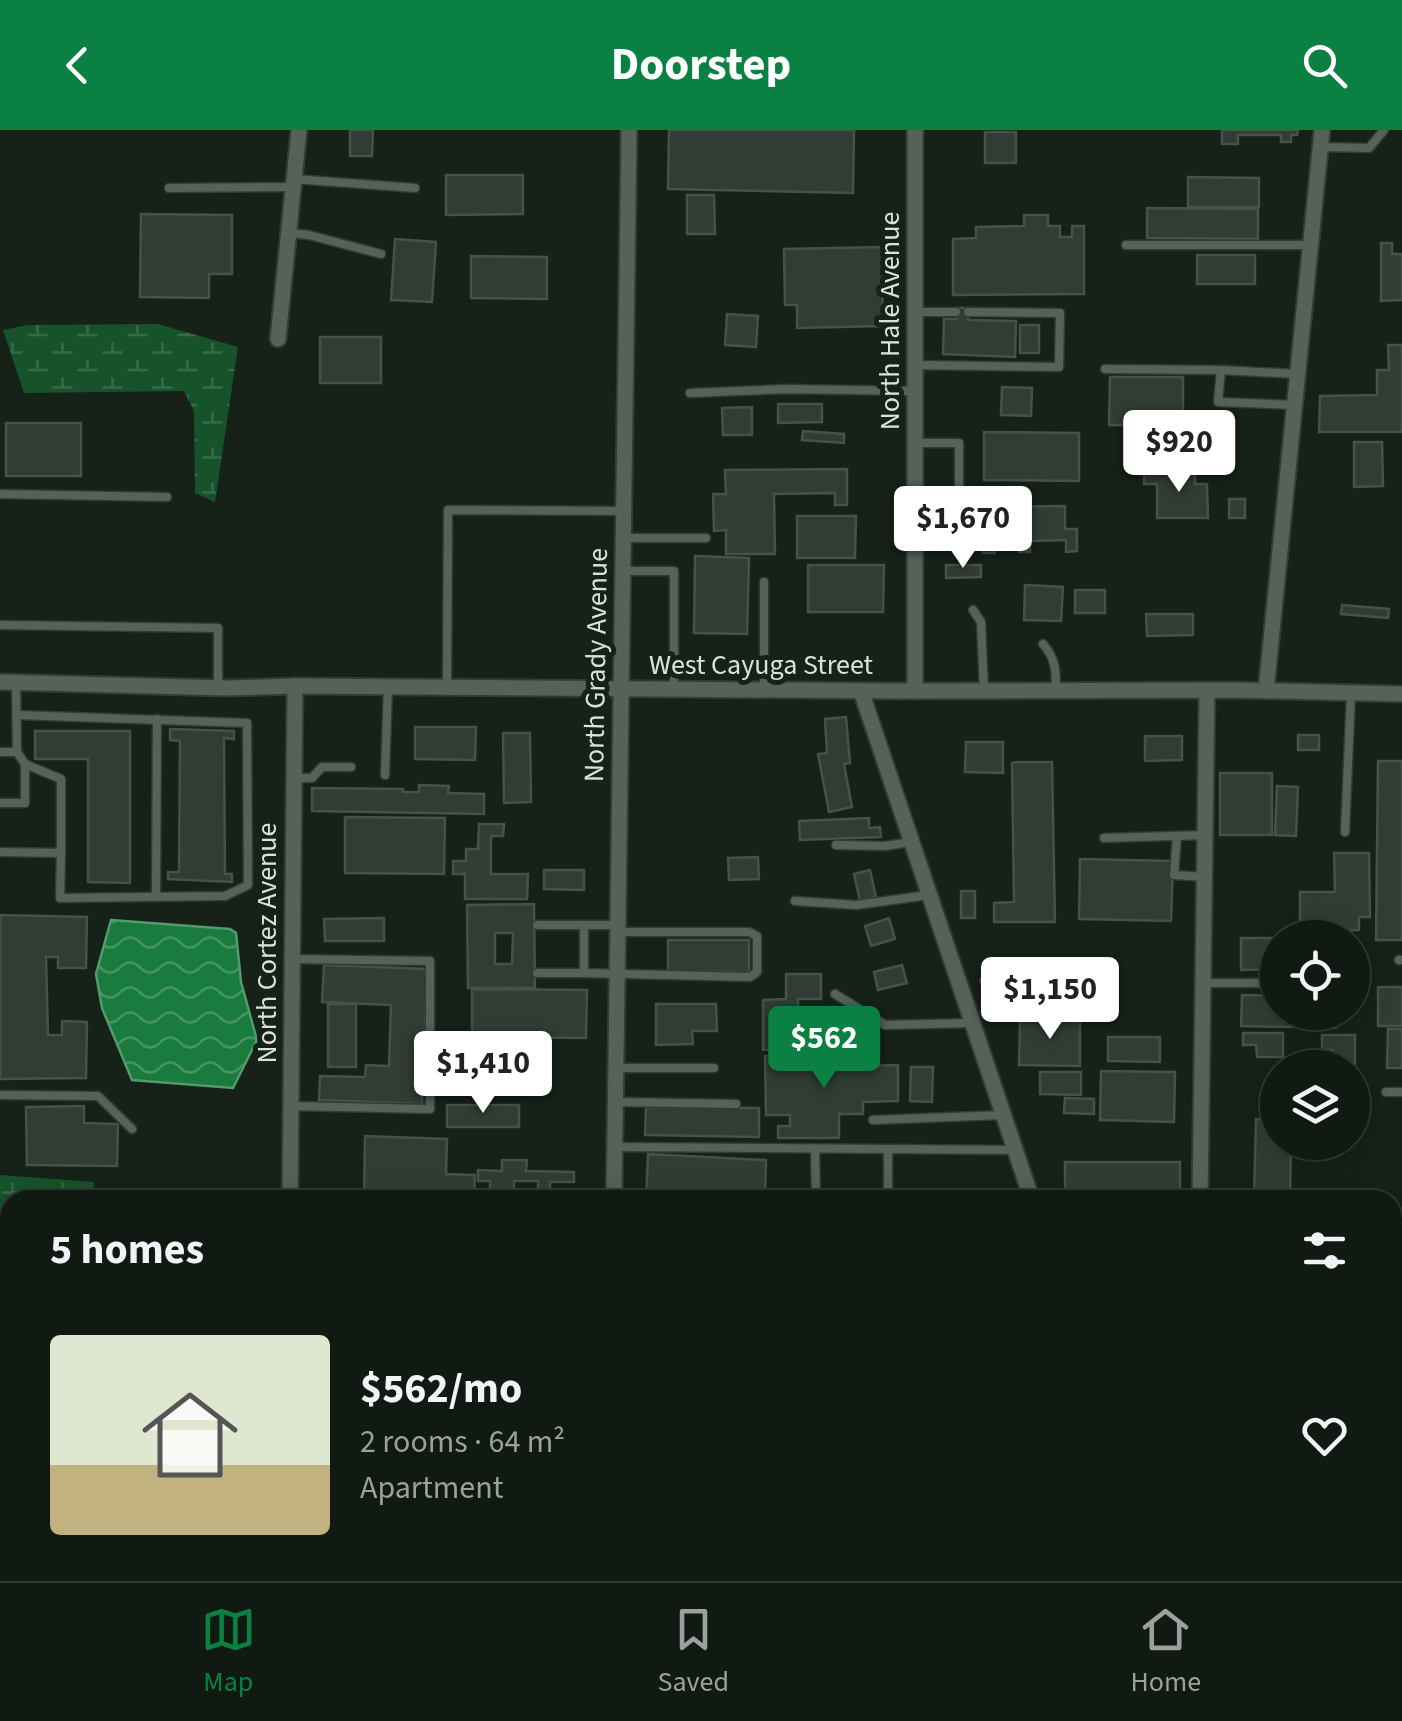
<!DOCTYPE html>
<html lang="en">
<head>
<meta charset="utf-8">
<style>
	:root { --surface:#101912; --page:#19221b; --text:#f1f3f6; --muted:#9ca09f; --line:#303832; --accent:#0b8043 }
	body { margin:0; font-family:"Source Sans 3",sans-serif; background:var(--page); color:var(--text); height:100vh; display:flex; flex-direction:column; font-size:38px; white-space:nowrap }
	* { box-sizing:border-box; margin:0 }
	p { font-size:32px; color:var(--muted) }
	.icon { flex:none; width:55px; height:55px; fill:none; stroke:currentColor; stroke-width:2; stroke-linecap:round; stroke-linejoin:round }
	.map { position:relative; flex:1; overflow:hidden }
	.side { position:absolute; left:0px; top:1060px; width:1402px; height:392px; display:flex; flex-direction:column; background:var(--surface); border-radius:30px 30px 0 0; box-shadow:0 5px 25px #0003,0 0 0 2px var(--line) }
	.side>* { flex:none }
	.buttons { position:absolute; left:1260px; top:790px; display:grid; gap:20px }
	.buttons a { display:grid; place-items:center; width:110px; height:110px; border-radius:50%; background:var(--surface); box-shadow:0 5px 25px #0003,0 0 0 2px var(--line); font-size:50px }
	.price { position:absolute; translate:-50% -85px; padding:0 22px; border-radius:10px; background:#fff; color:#222; font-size:32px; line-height:65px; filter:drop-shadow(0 2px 5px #0008) }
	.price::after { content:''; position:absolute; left:50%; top:60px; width:30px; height:22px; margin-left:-15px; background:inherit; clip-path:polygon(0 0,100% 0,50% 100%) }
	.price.current { background:var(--accent); color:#fff }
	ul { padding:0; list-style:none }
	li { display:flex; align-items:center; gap:30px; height:250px; padding:0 50px }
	li span { display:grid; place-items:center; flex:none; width:280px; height:200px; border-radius:10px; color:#555 }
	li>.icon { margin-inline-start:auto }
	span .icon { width:120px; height:120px; fill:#fffc; stroke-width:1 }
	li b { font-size:42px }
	h2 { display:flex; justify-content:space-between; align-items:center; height:120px; padding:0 50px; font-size:42px }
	header { display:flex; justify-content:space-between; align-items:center; height:130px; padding:0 50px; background:var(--accent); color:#fff; font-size:45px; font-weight:700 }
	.tab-bar { display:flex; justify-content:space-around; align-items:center; height:140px; border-top:2px solid var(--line); background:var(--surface); font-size:28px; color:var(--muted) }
	.tab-bar a { display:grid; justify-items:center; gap:5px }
	.tab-bar .current { color:var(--accent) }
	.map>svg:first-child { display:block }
</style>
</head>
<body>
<header><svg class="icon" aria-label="back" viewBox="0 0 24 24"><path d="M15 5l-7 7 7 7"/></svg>Doorstep<svg class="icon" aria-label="search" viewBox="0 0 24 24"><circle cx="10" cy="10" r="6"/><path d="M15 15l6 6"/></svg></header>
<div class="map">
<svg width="1402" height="1451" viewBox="0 0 1402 1451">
	<defs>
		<pattern id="wetland-marsh" width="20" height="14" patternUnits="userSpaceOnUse" patternTransform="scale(2.5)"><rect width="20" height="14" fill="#16532a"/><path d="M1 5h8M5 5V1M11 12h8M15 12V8" fill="none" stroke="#376b48"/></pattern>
		<pattern id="water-waves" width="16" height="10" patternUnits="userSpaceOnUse" patternTransform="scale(2.5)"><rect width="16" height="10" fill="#197b3e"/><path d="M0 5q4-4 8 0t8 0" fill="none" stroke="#459462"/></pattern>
	</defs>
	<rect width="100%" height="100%" fill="#162118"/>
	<g fill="url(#wetland-marsh)">
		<polygon points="158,194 238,217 215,372 195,363 194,281 184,261 24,263 3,200 28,195"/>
		<polygon points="0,1045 94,1052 93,1070 10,1070 10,1189 0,1189"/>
	</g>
	<polygon fill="url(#water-waves)" stroke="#539a6d" stroke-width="2.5" points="111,790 230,799 236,803 241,852 257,910 233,958 132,950 102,878 96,844"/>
	<g fill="#313d34" stroke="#465248" stroke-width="2.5" fill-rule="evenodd">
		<polygon points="350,0 373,0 372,26 350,26"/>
		<polygon points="669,0 854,0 853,63 668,59"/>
		<polygon points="1222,0 1298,0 1297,5 1291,5 1291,12 1281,12 1281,5 1238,5 1238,14 1222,14"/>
		<rect x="985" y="2" width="31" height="31"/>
		<polygon points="446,45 523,45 523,84 446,85"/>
		<polygon points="1188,47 1259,48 1259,77 1188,77"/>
		<polygon points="687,65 714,65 715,104 687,104"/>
		<polygon points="1147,78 1258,79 1258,109 1147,108"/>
		<polygon points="141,84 232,85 232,144 209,144 209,168 140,167"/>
		<polygon points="1024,85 1048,85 1048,96 1060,96 1060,107 1072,107 1072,96 1084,96 1084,164 953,165 953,109 976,108 976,97 1024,96"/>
		<polygon points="395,109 436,112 432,172 391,170"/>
		<polygon points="1381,113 1392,113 1392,124 1402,124 1402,170 1381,171"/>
		<polygon points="882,117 883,196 797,198 797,175 785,175 784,119"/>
		<rect x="1197" y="125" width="58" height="29"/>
		<polygon points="471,126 547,127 547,169 471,168"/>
		<polygon points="957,178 969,178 968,190 1016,191 1015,227 943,224 944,189 956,189"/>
		<polygon points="727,184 758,186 756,217 725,215"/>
		<rect x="1020" y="195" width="19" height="28"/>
		<rect x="320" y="207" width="61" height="46"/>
		<polygon points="1388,215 1402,215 1402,302 1319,302 1320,266 1377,265 1377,240 1389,240"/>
		<polygon points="1110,247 1183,247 1183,296 1109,295"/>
		<polygon points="1002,257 1032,258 1031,286 1001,285"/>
		<polygon points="778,274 822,274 822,292 778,293"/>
		<polygon points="752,277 752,305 723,305 722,278"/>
		<rect x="6" y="293" width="75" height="53"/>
		<polygon points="803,301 844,304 844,313 802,310"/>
		<polygon points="984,302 1079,303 1079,351 984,350"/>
		<polygon points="1182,305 1207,306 1206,339 1181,338"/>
		<polygon points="1354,312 1382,312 1383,356 1354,357"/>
		<polygon points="847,339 847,375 835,375 835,363 774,364 775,424 726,424 726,400 714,401 713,364 726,364 725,340"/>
		<polygon points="1195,342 1195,354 1207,354 1208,388 1157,388 1157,354 1144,354 1144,343"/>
		<rect x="1229" y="369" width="16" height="19"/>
		<polygon points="1065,376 1065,399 1077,399 1077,421 1066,422 1066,410 1030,411 1030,422 1019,422 1018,411 995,411 995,423 983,423 983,377"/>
		<polygon points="797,386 856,386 855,428 797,428"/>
		<polygon points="695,426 749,428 747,504 694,503"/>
		<polygon points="808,435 884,435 883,482 808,482"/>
		<polygon points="946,435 981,435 981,447 946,448"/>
		<polygon points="1025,455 1063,457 1061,491 1024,490"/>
		<rect x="1075" y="460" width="30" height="23"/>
		<polygon points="1342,475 1389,479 1388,488 1341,484"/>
		<polygon points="1146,484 1193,484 1193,505 1147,506"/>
		<polygon points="846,587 850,633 844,634 852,677 829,682 818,624 827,623 825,589"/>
		<polygon points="415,597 476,597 475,630 415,629"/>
		<polygon points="170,599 234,601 234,609 224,608 225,744 232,744 232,752 168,749 168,742 179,742 180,611 170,610"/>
		<polygon points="35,601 130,601 130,753 88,752 88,629 35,629"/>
		<polygon points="503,603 530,603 531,672 504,673"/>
		<rect x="1298" y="605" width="21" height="15"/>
		<polygon points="1145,606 1182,606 1182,630 1145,631"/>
		<polygon points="966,612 1003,612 1003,643 965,642"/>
		<polygon points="1378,631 1402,631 1402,810 1376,810"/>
		<polygon points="1017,632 1052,632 1055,792 994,792 994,773 1014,772 1012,633"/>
		<rect x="1220" y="643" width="52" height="62"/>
		<polygon points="419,655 449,656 448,663 484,664 484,684 312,681 312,658 403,659 403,662 419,662"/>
		<polygon points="1277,656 1298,657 1296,706 1275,705"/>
		<polygon points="345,687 445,688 444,744 345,743"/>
		<polygon points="869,688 869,698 880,697 881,707 800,710 799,691"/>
		<polygon points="479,694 504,694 503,706 491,706 491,744 528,744 527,769 465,769 465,744 453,744 453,731 466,731 466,719 478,719"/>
		<polygon points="1334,723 1369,723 1370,787 1359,787 1359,800 1300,801 1300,762 1335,762"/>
		<polygon points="758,727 759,749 729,750 728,728"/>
		<polygon points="1080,729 1173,731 1171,791 1079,789"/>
		<polygon points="544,740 584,740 584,760 544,759"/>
		<polygon points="870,740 876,767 860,771 854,744"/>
		<rect x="961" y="761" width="14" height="27"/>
		<path d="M534,774L535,858H468L467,775ZM495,803H513L512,834H495Z"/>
		<polygon points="0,785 87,787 86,838 58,838 58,827 46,827 48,905 62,905 62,891 87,892 86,948 0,949"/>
		<polygon points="384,788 384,811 325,811 324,789"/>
		<polygon points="889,788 895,809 871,816 865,796"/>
		<polygon points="1241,808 1278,808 1278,839 1241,840"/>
		<polygon points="668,810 749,810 749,842 668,841"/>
		<polygon points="324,835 427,839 422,974 319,970 320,946 365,947 366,935 389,936 391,875 322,872"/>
		<polygon points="902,835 907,853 878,860 874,842"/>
		<polygon points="1010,839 1018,860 1008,864 1012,875 992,882 980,850"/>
		<polygon points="786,844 821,844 821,869 798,869 798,882 833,881 833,894 857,893 857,906 822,906 822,919 763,920 763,870 786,869"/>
		<rect x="1378" y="857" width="24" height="39"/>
		<polygon points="472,859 587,860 586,908 472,907"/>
		<polygon points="1079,862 1081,885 1068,886 1066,863"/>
		<polygon points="1242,865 1278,866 1278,882 1348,882 1348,888 1336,888 1336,898 1241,896"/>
		<rect x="328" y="874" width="28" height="63"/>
		<polygon points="656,874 716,874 717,901 692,901 693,914 656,915"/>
		<polygon points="1020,889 1080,889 1080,936 1019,935"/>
		<polygon points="1388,899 1402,899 1402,938 1387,938"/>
		<polygon points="1243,903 1283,903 1283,927 1257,927 1256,915 1243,915"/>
		<polygon points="1322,905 1355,905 1355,934 1333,934 1333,920 1322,920"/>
		<polygon points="1108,907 1160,907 1160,932 1108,931"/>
		<polygon points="862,925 862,936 898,935 898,971 863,972 863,984 839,984 839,1008 778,1008 778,996 790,996 790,985 766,985 765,926"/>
		<polygon points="911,937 933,937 932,972 910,971"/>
		<polygon points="1101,941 1175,942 1174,992 1100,990"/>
		<polygon points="1040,942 1081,942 1081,965 1040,964"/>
		<polygon points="1065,968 1094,969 1094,984 1064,983"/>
		<rect x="447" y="975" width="72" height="22"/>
		<polygon points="84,976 84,993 118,994 117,1036 27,1035 26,977"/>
		<polygon points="646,977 759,978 759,1007 645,1005"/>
		<polygon points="1256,989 1278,990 1278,1012 1291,1012 1290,1069 1254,1068"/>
		<polygon points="365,1006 447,1009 446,1044 475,1045 474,1070 364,1070"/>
		<polygon points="648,1024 766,1030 765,1070 646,1070"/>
		<polygon points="502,1030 527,1030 526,1041 574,1042 574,1052 550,1052 550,1062 538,1062 538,1051 514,1051 514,1061 490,1061 490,1051 478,1051 478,1040 502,1041"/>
		<rect x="1065" y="1032" width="115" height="38"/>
		<polygon points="1395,1104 1402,1105 1402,1148 1394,1148"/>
		<rect x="0" y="1374" width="10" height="40"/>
		<rect x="234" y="1442" width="35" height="9"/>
		<polygon points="498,1442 540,1442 540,1451 508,1451 508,1445 498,1446"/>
		<rect x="653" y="1442" width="145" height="9"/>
		<rect x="1037" y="1447" width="75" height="4"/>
	</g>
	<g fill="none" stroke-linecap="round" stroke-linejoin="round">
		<defs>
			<g id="service">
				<polyline points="1321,17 1369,18 1384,0"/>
				<polyline points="294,49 415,58"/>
				<polyline points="169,58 293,57"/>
				<polyline points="289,103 309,105 381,124"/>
				<polyline points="1126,115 1311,115"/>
				<polyline points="916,182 956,182"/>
				<polyline points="915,235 1059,237 1060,183 968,182"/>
				<polyline points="1105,239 1221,240 1298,244"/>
				<polyline points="1221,240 1218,272 1295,275"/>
				<polyline points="690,263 785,259 915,261"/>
				<polyline points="915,313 959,313 959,408 915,409"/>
				<polyline points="0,364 167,367"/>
				<polyline points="625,408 706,408"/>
				<polyline points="625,441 674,441 674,560"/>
				<polyline points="764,452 764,561"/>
				<polyline points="973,480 981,492 984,561"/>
				<polyline points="0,495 218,498 218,558"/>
				<path d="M1043,514C1056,529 1056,541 1056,561"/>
				<polyline points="447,557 448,380 625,381"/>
				<polyline points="17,585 247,593 248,755 225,766 60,768 61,723"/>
				<polyline points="0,622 17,622"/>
				<polyline points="385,645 388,557"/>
				<polyline points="294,648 312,648 322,637 351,637"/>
				<polyline points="0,673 25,673 25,634"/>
				<polyline points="1345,702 1351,563"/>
				<polyline points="1177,706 1174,745 1205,747"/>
				<polyline points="1104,708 1205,705"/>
				<polyline points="836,715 885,716 911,712"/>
				<polyline points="0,722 61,723 61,649 25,634 17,622 16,553"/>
				<polyline points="156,767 157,589"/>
				<polyline points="795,771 856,775 929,765"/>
				<polyline points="537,795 584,795"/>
				<polyline points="619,795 584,795 584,843 750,847 757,842 757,806 749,802 619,802"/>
				<polyline points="1399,830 1402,830"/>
				<polyline points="537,843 584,843"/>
				<polyline points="1203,853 1278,853"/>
				<polyline points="835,864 885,895 972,893"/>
				<polyline points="616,938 714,938"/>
				<polyline points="1386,962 1402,962"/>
				<polyline points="0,965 98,966 132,999"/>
				<polyline points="616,972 736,974"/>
				<polyline points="291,976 430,979 430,831 292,829"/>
				<polyline points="873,990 1003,985"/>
				<polyline points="615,1017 1015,1020"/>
				<polyline points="815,1018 816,1070"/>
				<polyline points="888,1019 888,1070"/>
				<polyline points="0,1244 10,1240"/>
				<polyline points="8,1343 10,1264"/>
				<polyline points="803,1442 804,1451"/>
			</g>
			<g id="minor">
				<polyline points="278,209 299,0"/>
				<polyline points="0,552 226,558 295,556 898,561 1235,560 1402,564"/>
				<polyline points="861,561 1032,1070"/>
				<polyline points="915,561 915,0"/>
				<polyline points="1266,561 1322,0"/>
				<polyline points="290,1070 295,556"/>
				<polyline points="614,1070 629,0"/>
				<polyline points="1200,1070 1207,560"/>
				<polyline points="189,1451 189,1442"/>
				<polyline points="926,1451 927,1442"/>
				<polyline points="1337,1451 1338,1442"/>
			</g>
			<g id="tertiary">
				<polyline points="0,1214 10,1214"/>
				<polyline points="1392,1228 1402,1228"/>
				<polyline points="611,1451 612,1442"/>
			</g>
		</defs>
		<use href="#service" stroke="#333a34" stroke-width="11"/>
		<use href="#minor" stroke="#333a34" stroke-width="19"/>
		<use href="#tertiary" stroke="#333a34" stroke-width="21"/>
		<use href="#service" stroke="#556258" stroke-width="8"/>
		<use href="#minor" stroke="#556258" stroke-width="15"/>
		<use href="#tertiary" stroke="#556258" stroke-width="18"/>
	</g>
	<g text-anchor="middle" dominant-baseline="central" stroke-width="10" stroke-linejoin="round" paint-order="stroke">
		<g font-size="28" fill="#dbe2dc" stroke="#162118">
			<text transform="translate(890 191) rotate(-90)">North Hale Avenue</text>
			<text transform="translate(596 535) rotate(-89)">North Grady Avenue</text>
			<text x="761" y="535">West Cayuga Street</text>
			<text transform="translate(267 813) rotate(-90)">North Cortez Avenue</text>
		</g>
	</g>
</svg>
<div class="buttons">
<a><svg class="icon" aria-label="locate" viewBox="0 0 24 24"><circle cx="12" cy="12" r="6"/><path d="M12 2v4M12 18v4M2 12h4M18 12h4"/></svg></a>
<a><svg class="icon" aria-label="layers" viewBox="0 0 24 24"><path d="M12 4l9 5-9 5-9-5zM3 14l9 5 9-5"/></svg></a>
</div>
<b class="price" style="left:1179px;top:365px">$920</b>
<b class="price" style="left:963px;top:441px">$1,670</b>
<b class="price" style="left:1050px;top:912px">$1,150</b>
<b class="price current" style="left:824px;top:961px">$562</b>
<b class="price" style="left:483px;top:986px">$1,410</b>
<section class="side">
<h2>5 homes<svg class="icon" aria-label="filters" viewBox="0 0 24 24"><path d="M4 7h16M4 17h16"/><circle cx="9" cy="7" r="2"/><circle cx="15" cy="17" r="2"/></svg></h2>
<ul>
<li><span style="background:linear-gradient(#dfe7d0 65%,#c2b280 0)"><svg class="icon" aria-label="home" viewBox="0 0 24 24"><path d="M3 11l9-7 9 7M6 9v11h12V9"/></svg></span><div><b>$562/mo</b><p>2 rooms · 64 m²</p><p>Apartment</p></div><svg class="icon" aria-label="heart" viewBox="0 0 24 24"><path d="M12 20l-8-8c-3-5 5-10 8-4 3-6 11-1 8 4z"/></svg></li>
</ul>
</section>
</div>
<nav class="tab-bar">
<a class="current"><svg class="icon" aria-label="map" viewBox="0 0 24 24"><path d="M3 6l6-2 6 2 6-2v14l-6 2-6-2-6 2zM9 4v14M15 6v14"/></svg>Map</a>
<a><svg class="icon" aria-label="saved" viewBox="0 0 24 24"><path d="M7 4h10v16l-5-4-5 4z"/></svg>Saved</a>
<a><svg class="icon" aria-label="home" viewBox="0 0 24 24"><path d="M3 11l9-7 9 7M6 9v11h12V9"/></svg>Home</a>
</nav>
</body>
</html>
